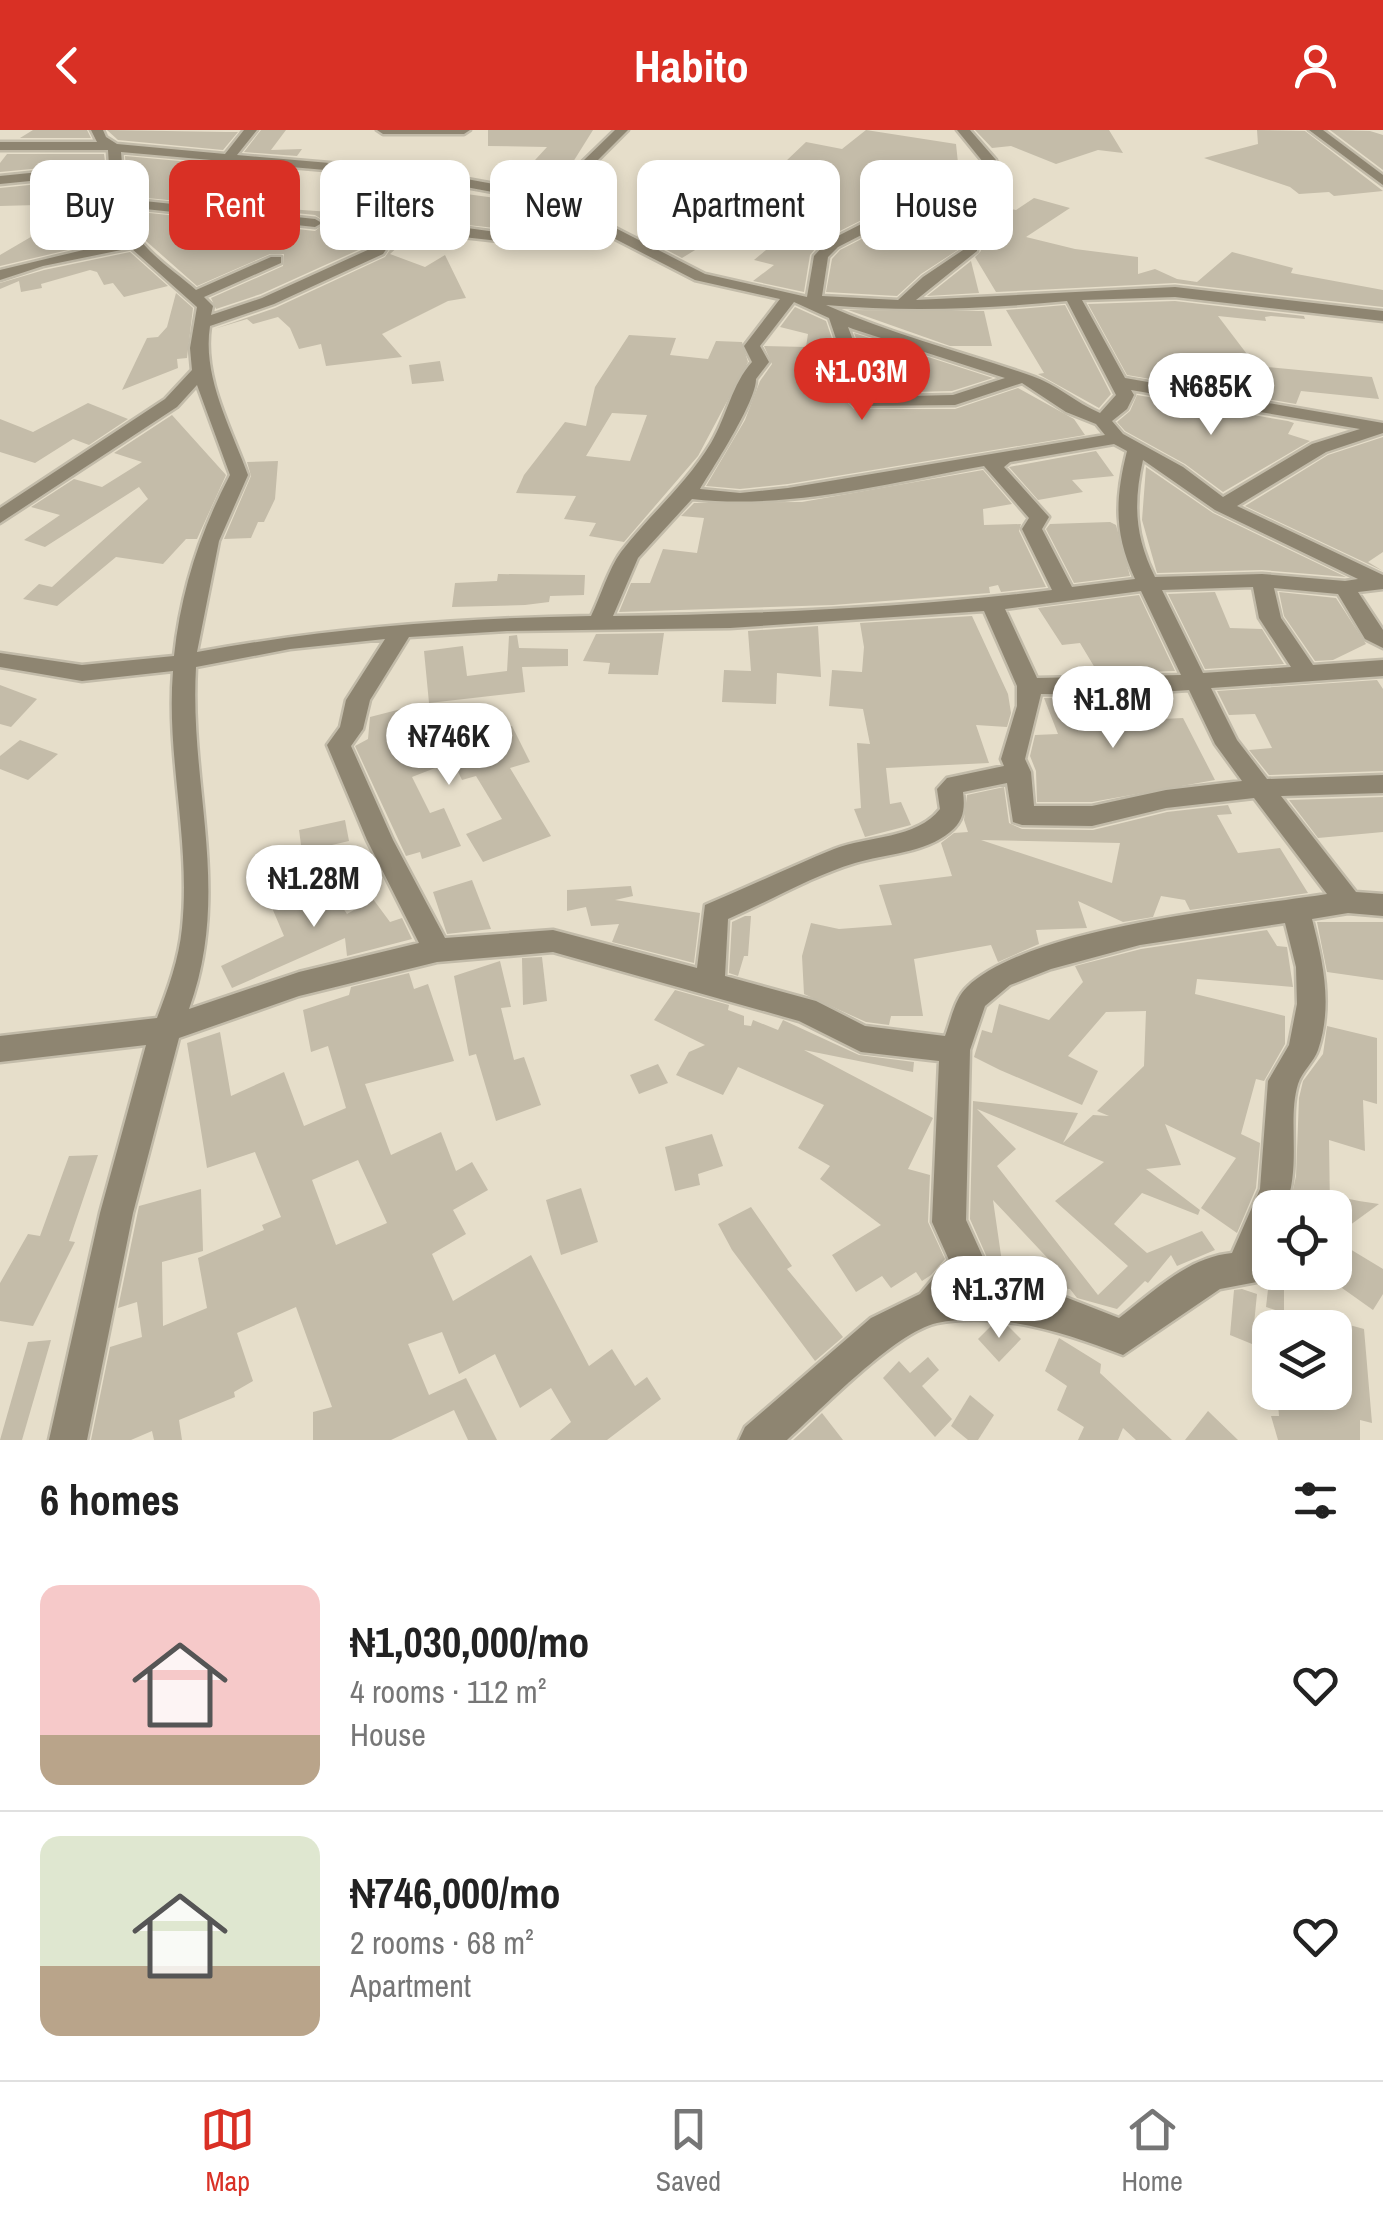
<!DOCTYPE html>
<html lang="en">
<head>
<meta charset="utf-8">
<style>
	:root { --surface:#fff; --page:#f6f6f6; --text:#222; --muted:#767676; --line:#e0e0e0; --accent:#d93025 }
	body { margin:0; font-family:"Archivo Narrow",sans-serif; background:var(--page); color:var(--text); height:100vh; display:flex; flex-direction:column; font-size:38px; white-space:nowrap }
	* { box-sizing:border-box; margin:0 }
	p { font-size:32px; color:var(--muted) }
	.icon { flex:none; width:55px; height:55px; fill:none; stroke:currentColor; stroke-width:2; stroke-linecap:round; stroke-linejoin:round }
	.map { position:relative; height:1310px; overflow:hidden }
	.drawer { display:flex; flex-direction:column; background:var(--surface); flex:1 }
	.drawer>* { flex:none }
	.banner { position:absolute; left:30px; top:30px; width:1325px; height:90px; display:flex; gap:20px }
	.tools { position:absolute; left:1252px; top:1060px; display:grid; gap:20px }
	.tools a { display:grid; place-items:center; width:100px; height:100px; border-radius:20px; background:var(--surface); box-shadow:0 5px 15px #0003; font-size:50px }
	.price { position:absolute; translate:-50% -85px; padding:0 22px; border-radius:35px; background:#fff; color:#222; font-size:32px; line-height:65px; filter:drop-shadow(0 2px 5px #0008) }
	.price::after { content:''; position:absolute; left:50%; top:60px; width:30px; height:22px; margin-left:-15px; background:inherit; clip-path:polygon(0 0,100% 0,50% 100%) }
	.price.selected { background:var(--accent); color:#fff }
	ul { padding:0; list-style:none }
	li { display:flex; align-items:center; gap:30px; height:250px; padding:0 40px }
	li+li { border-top:2px solid var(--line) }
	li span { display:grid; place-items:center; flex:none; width:280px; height:200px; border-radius:20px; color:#555 }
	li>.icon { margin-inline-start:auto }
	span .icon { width:120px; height:120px; fill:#fffc; stroke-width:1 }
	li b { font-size:42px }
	h2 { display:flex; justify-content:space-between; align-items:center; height:120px; padding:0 40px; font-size:42px }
	.tag { padding:0 35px; border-radius:20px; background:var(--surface); box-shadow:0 5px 15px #0003; font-size:35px; line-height:90px }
	.tag.selected { background:var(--accent); color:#fff }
	header { display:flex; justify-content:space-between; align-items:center; height:130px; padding:0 40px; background:var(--accent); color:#fff; font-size:45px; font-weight:800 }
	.menu { display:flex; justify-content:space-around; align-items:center; height:140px; border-top:2px solid var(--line); background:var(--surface); font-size:28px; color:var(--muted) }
	.menu a { display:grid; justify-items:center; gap:5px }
	.menu .selected { color:var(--accent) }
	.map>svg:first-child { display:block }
</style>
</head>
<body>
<header><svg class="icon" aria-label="back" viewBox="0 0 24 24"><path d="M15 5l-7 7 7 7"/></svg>Habito<svg class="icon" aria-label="person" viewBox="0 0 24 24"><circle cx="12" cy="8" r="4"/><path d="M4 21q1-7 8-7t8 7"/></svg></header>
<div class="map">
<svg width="1383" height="1310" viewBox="0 0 1383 1310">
	<rect width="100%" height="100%" fill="#e6deca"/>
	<g fill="#c4bca9" fill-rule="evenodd">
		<polygon points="33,0 87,0 91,8 20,8"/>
		<polygon points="107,0 226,2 238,2 223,20 118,10"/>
		<polygon points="261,0 286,0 271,20 302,19 297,26 244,22"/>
		<polygon points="488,0 593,0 573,32 548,60 513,54 547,17 488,16"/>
		<polygon points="866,0 956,14 958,33 925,58 832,105 733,81 734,94 816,118 810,125 804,162 753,151 774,135 754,130 766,120 728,108 717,116 705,114 682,128 663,118 715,82 707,80 745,49 764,52 806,12 842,19"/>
		<polygon points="975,0 1109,0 1123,23 1098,20 1056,34 1011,16 992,18"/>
		<polygon points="1257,0 1305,1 1383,61 1334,66 1329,62 1299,64 1290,57 1204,28 1258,14"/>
		<polygon points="1330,0 1370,1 1383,5 1383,40"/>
		<polygon points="7,24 104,24 105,32 0,42 0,33"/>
		<polygon points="125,26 289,41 259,77 331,82 336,77 345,95 365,117 261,164 216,179 211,168 283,136 284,124 270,124 197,156 146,111 131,81 315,101 326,92 315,85 128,66"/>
		<polygon points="107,47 110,94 119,108 0,136 0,125 77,80 33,82 37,75 0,76 0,58"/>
		<polygon points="381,50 435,55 455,59 452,62 531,73 495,98 359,83 353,57 375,58"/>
		<polygon points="946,66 1016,80 1034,68 1070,78 1026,107 1075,119 1138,127 1138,144 1155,139 1177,149 1197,152 1232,122 1293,138 1291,143 1383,160 1383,177 1175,153 996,162 975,127 981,121 980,113 973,110 921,144 897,166 826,162 832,129 840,120"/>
		<polygon points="375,101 411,105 390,124 425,137 445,125 466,168 448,171 382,204 402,227 326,236 321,214 299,219 290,198 278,187 253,194 247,189 214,199 275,178 385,127 391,118"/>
		<polygon points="130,122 168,156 124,167 113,153 104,155 97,142 90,140 41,154 42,158 21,162 19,151 0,159 0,153 44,140"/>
		<polygon points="971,131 979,163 927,166"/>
		<polygon points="176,163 193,178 187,228 177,229 178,238 122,260 147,208 158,207 167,197"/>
		<polygon points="1175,171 1304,186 1305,189 1271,186 1265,187 1266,191 1218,186 1256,236 1372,247 1379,269 1301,261 1296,274 1127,245 1088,174"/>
		<polygon points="1065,175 1111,264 1099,278 1038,244 1044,243 1006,180"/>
		<polygon points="795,177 826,191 847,253 845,270 854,279 955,279 1018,258 1074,289 1085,305 788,354 740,359 706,356 745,290 760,251 772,234 764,216 806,217 808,204 780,197"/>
		<polygon points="848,180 984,181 992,216 950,216"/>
		<polygon points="854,203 993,248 952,261 871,263 872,252"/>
		<path d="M629,205L676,208L670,225L708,229L716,211L742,212L748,232L698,326L624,412L589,406L596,393L564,389L576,366L516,363L524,345L565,292L586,296L595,257ZM612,283L647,285L630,331L586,326Z"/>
		<polygon points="440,231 444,251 412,254 409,235"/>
		<polygon points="1137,265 1288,291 1294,293 1288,304 1310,311 1223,362 1185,334 1125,301 1117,292 1130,281"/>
		<polygon points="88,273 128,289 89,315 73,309 35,333 0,322 0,289 33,302"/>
		<polygon points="172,285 226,345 197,409 186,409 163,434 116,427 57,476 23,469 39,454 52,457 148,369 139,357 45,417 24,410 60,385 31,377 74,349 102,357 142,332 114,323"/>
		<polygon points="1383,307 1383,422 1368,432 1383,441 1245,376 1328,325"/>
		<polygon points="1096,321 1114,346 1072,350 1083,362 1038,370 1009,337"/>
		<polygon points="278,331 275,369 264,392 258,392 251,408 224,409 251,346 247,332"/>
		<polygon points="1146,337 1213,383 1346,447 1262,440 1157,443 1142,390"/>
		<polygon points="983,340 1012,374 983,379 984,395 1021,394 1019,401 1046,457 1001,462 998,455 989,457 990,463 833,475 619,482 631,453 650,453 663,419 697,423 704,388 681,386 694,373 802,372"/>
		<polygon points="1110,392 1116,395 1130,446 1074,453 1046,399 1050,394"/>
		<polygon points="498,444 585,445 584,465 550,466 549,472 525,475 452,477 455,453 497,451"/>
		<polygon points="1215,462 1230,498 1262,499 1284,534 1205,539 1168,464"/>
		<polygon points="1279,462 1336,468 1366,514 1333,530 1315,531 1284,486"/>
		<polygon points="1139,465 1175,541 1098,543 1080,513 1062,515 1038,478"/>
		<polygon points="972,486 1008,564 1011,583 1007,597 976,595 989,633 886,638 890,674 901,672 911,695 865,707 854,679 861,678 857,613 870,614 863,579 829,576 832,540 862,542 864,517 860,493"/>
		<polygon points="818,496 821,547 777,543 776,574 722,572 724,540 751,541 748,501"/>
		<polygon points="664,503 658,545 608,544 610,533 583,531 596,504"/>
		<polygon points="517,505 519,518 568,519 568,536 522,537 525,562 429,573 424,521 463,516 467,546 507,541 509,506"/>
		<polygon points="1377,550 1383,559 1383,641 1269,645 1249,620 1272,618 1255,584 1229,585 1217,561"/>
		<polygon points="0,555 37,569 11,597 0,594"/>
		<polygon points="1150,566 1162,589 1183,588 1215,650 1092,672 1037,672 1036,641 1030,626 1035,605 1058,604 1044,568"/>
		<polygon points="405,578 420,624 512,596 530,632 510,638 551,706 483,732 466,704 502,689 476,646 462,650 453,631 412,647 430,683 444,678 461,716 422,729 420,722 406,726 355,616 368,609 370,587"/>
		<polygon points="20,610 58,624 28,650 0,639 0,626"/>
		<path d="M1004,657L1009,693L1022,699L1093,700L1167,682L1228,675L1232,684L1217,685L1238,723L1280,718L1308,763L1190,780L1185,770L1161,766L1153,787L1123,792L1078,771L1087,798L1036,800L1039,814L998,832L991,815L914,829L923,886H891L889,895L866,892L804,864L802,826L811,793L839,799L892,795L879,755L952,746L941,713L954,703L968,702L964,690L967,665ZM981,710L1120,713L1112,753Z"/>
		<polygon points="1383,667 1383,702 1318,708 1289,670"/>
		<polygon points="345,690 349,711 302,722 299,700"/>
		<polygon points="304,743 317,771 333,763 347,784 373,769 390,792 402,788 412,809 347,826 345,808 232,858 221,836 284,806 264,759"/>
		<polygon points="472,750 491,799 447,804 433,762"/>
		<polygon points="631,756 633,766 615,770 700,783 694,833 612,812 619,794 591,796 586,777 567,781 567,760"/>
		<polygon points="745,786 751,786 748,826 744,826 738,846 729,843 732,792"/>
		<polygon points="1317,792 1383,792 1383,850 1327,842"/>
		<path d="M1267,800L1277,816L1287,817L1293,857L1197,849L1195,864L1285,886V914L1264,951L1256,949L1241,1004L1260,1013L1256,1058L1237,1103L1201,1078L1236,1028L1165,994L1181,1035L1146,1039L1200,1080L1198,1085L1142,1063L1114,1094L1147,1123L1202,1101L1215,1120L1177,1136L1171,1125L1148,1153L1145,1151L1117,1179L1077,1168L1070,1159L979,1154L989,1132L970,1089L973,971L1078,983L1063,1013L1093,985L1109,986L1097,981L1144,936L1146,881L1106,882L1068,926L1098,941L1082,975L1000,940L974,927L982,900L992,903L999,874L1049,890L1083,852L1075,836L1141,819ZM977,979L1104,1032L1055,1071L1128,1136L1098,1165L997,1036L1016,1019ZM993,1070L1055,1136L1003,1139Z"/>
		<polygon points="542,827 547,871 523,875 522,828"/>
		<polygon points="500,831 511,877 501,878 514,930 524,927 541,975 496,991 476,924 469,926 454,846"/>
		<path d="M409,843L414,859L428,854L454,931L365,954L391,1025L441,1002L456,1041L472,1032L488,1060L453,1080L466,1104L432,1124L453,1171L531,1125L589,1236L612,1219L635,1256L647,1247L661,1269L607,1310H550L571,1292L551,1258L520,1278L495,1224L459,1244L442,1202L408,1214L429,1265L466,1248L497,1310H468L454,1280L391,1310H313V1282L332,1277L296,1177L237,1203L253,1251L234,1262L235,1267L179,1290L182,1310H154L152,1301L131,1310H91L110,1217L142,1207L137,1172L118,1178L139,1076L201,1059L203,1121L162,1132L163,1196L207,1178L198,1128L264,1100L262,1095L281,1087L255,1022L207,1038L187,913L220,902L231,966L284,942L304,996L346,978L328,916L311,922L303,880L349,865L351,857ZM358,1030L387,1093L336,1115L312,1050Z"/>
		<polygon points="675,860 729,875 728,880 744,886 744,895 751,896 753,890 778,900 783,890 859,925 914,932 913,942 804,920 933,988 908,1039 930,1045 928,1092 945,1129 931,1145 922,1151 916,1142 891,1158 882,1146 856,1162 832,1125 881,1095 820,1049 830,1036 798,1018 824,975 738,937 723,965 676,945 689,922 705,915 654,890"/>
		<polygon points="1327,896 1377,908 1377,974 1363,970 1365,1021 1329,1010 1330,1078 1289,1078 1296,1046 1299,968 1303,951 1323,924"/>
		<polygon points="658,934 668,953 639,964 630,945"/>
		<polygon points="712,1004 723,1036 698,1044 700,1055 675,1061 665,1017"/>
		<polygon points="98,1025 69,1111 75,1112 33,1196 0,1191 0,1153 28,1104 40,1106 69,1026"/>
		<polygon points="581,1058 598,1112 561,1125 546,1070"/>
		<polygon points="1335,1066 1359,1071 1379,1074 1335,1106"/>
		<polygon points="751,1077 792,1136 787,1139 843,1207 815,1231 732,1120 718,1094"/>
		<polygon points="1335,1110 1383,1139 1383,1164 1373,1180 1335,1153"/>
		<polygon points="1270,1142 1284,1142 1284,1183 1266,1177"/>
		<polygon points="1242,1159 1257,1164 1252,1214 1230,1205 1234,1160"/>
		<polygon points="1335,1191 1364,1199 1372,1293 1360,1290 1360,1310 1278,1310 1271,1286 1279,1286 1277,1262 1335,1262 1335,1258 1349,1261 1346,1214 1335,1211"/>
		<polygon points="993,1194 1008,1196 1021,1209 999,1232 978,1209"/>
		<polygon points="1059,1208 1101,1234 1100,1243 1172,1310 1136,1310 1123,1298 1118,1310 1078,1310 1084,1297 1057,1280 1067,1256 1045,1241"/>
		<polygon points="51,1210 22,1310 0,1310 28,1212"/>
		<polygon points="928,1227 939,1240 922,1256 952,1289 935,1307 883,1248 899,1231 910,1243"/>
		<polygon points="970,1265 994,1285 978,1310 968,1310 951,1296"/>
		<polygon points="1208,1281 1238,1310 1185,1310"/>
		<polygon points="822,1283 843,1310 793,1310 804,1300"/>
	</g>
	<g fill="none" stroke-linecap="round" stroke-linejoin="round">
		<defs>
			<g id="minor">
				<path d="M91,0H103L106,7L117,14L225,24L244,0H257L237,25L423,41L549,64L615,0H628L559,69L705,144L807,167L814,126L823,116L735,90V84L832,109L983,32L957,0H970L996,30V36L838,117L828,127L822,166L898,170L923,147L972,114L977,115V121L916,170L1175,157L1383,181V191L1175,167L1082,170L1125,248L1383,293V303L1326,322L1237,376L1383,445V459L1358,462L1383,500V518L1365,509L1338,464L1274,458L1281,488L1313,535L1383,530V546L1211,558L1237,610L1267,649L1383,645V663L1281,666L1356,762L1383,764V786L1348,783L1312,789C1323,832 1333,875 1318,920C1314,932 1302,941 1298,954C1287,990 1302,1036 1285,1078H1270L1267,1139L1262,1151L1220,1159L1123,1225C1066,1203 1000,1181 937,1193C895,1202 821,1280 787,1310H739L745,1297L871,1188L920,1164L949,1130L932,1092L939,931L861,922L799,891L553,822L437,832L299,866L179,908L133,1083L87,1310H49L100,1083L146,915L0,932V906L157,888C168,859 179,829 182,798C191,712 166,627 173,541L82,551L0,537V523L82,535L174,526C181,461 200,402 230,345L197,255L177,277L0,393V378L165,269L192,240L190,218L197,177L131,118L43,136L0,150V140L125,110L114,94L110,43L0,54V46L109,35L108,20H0V12H97ZM121,22L337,41C333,80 345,93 372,118L262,168L211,185L213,176L204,167L281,133V127H271L196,160C169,136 130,114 126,77L315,97L322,93L315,89L125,69ZM350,43L423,49L541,71L496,102L409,90L356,87L349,67ZM551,76L695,150L780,169L744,216L752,232C732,254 727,286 711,313C685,356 650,384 621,422C608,440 601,466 591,486C458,488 328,498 197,522L219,411L248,345C231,298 202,247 210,196L274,174L383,124L387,118L364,96L499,111ZM1067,171L1116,265L1100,283C1076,273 1056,254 1032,246C963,222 893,205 826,175C907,182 986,179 1067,171ZM794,172L829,188L851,253L849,270L856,276L955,275L1022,253L1066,282L1096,294L1105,305L788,358L740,363L700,359C714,336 756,272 756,249L769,232L760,216ZM848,197L853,199L1005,248L953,265L867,267L869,253ZM1131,260L1360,299L1312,314L1223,367L1183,337L1123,304L1112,291L1127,279L1134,265ZM1114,314L1127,321C1115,369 1114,404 1135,449L1072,457L1042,399L1049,387L1004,337L1010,332ZM1143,330L1215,380L1358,449L1345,451L1262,444L1155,447C1135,407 1133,374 1143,330ZM984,336L1029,388L1022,399L1052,460C907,478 759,484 613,486L638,428L692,369C789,380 888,353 984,336ZM1253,457L1259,488L1291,537L1203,543L1162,460ZM1141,461L1181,545L1037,548L1005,479ZM984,481L1017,556V576L1001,629L1004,636L947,648L937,659L940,679C917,709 867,706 834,719C790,737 748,757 705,775L697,838L553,800L445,808L393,710L351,616L363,599L370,570L409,507L507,501L730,498ZM385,509L346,570L340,597L327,615L367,710L419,813L299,842L189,879C232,761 189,657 196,537L290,519ZM1189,560L1215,614L1242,651L1166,660L1092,676H1034L1031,642L1025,629L1041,564L1115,565ZM1007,653L1013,692L1022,695L1092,696L1166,678L1254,668L1327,764C1238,778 1029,797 967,857C955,868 951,890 945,906L865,896L816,871L725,846L728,789C770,771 812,746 855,733C885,724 925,723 950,702C964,691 965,678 963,662ZM1285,793L1296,837L1297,874L1289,915L1268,951L1260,1059L1232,1123C1188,1127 1153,1162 1119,1188L1060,1165L972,1157L986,1134L966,1090L970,920L985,876L1010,855L1051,839L1140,815Z"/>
				<polygon points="377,0 470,0 464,4 383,4"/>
				<polygon points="1309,0 1323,0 1383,45 1383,55"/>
			</g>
		</defs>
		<use href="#minor" stroke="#c2bba9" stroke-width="5"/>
		<use href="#minor" fill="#8e8571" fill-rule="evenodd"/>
	</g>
</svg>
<div class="tools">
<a><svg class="icon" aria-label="locate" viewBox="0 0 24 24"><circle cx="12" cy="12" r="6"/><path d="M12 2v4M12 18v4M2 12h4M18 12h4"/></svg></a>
<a><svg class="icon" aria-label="layers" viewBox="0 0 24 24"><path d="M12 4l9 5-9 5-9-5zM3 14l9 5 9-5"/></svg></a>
</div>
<b class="price selected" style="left:862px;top:293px">₦1.03M</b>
<b class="price" style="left:1211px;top:308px">₦685K</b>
<b class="price" style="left:1113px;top:621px">₦1.8M</b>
<b class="price" style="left:449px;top:658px">₦746K</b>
<b class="price" style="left:314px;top:800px">₦1.28M</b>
<b class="price" style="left:999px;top:1211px">₦1.37M</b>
<div class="banner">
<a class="tag">Buy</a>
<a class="tag selected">Rent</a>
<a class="tag">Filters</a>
<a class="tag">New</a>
<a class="tag">Apartment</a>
<a class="tag">House</a>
</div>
</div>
<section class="drawer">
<h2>6 homes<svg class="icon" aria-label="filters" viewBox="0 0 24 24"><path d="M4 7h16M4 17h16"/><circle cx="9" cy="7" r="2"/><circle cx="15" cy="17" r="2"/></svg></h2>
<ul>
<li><span style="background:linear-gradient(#f6c9c9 75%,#b9a48a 0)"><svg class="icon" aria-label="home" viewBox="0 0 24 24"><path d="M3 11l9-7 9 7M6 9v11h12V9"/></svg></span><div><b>₦1,030,000/mo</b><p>4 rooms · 112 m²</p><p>House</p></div><svg class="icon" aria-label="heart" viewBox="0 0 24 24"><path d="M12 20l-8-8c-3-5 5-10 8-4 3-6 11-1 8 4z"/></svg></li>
<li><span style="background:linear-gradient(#dfe7d0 65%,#b9a48a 0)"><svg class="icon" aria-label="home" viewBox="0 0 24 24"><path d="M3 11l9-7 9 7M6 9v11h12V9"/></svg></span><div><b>₦746,000/mo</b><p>2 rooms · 68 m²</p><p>Apartment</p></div><svg class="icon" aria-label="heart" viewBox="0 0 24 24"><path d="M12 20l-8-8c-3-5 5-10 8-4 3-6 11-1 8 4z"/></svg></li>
</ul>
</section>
<nav class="menu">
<a class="selected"><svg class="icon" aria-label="map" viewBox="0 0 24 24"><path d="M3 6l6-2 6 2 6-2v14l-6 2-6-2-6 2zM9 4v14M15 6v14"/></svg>Map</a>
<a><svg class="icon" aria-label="saved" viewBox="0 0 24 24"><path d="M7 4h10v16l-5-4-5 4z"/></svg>Saved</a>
<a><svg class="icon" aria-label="home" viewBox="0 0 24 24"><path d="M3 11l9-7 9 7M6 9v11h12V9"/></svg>Home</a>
</nav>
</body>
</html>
